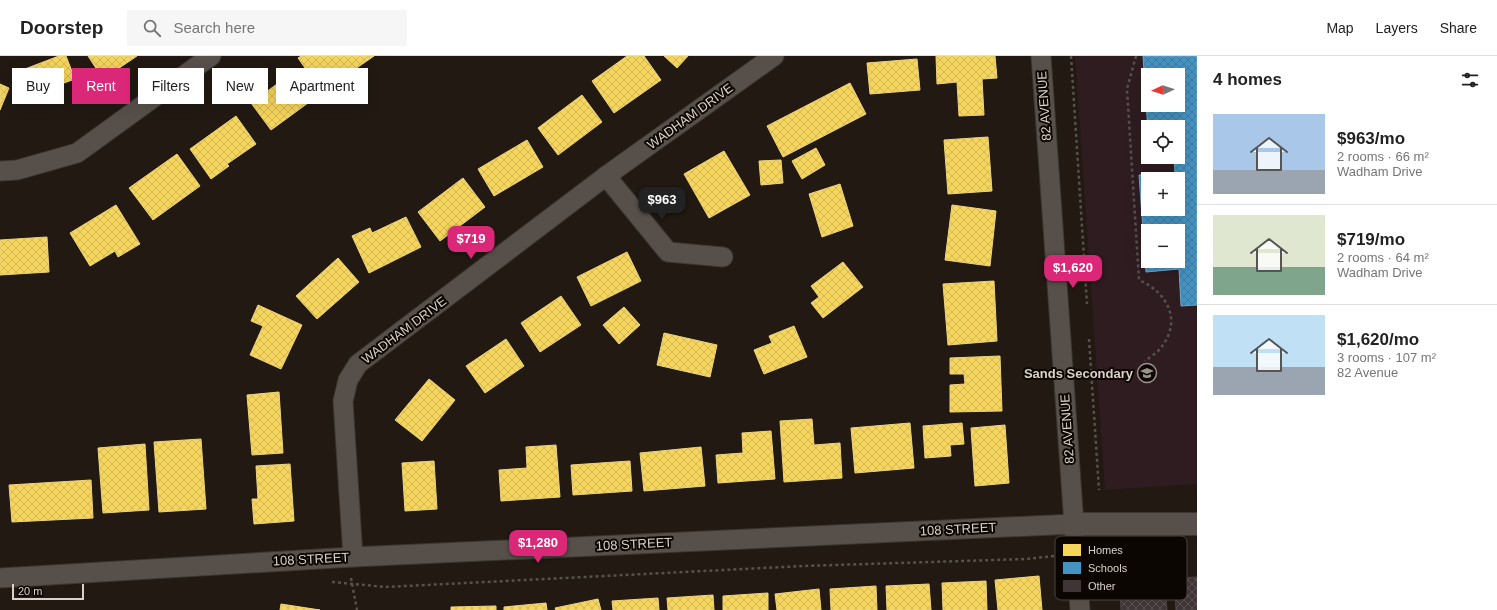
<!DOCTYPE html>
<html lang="en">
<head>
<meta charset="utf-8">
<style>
	:root { --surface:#fff; --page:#f6f6f6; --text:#222; --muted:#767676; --line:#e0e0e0; --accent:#db2777 }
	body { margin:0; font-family:Helvetica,sans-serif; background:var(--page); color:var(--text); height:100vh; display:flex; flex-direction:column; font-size:15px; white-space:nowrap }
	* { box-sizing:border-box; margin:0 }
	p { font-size:13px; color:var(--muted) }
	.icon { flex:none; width:22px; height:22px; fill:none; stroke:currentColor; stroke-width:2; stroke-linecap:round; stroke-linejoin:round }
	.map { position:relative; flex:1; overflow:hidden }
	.panel { display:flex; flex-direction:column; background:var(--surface); width:300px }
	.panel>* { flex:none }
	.guide { position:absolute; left:12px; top:12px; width:380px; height:36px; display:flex; gap:8px }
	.needle { width:26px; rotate:266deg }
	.fabs { position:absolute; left:1141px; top:12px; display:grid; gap:8px }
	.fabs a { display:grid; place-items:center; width:44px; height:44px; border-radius:0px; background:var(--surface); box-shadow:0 4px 16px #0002; font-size:20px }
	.scale { position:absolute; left:12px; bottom:10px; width:72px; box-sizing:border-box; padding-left:4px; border:2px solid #dbd1c9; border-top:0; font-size:11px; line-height:14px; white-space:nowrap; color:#dbd1c9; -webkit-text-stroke:3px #0b0602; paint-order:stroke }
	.price { position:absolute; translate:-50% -34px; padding:0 9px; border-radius:8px; background:var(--accent); color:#fff; font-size:13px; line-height:26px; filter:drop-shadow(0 1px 2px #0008) }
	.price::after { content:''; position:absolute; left:50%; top:24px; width:12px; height:9px; margin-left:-6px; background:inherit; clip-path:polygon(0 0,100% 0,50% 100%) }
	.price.current { background:#222; color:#fff }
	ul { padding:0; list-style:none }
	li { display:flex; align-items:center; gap:12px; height:100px; padding:0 16px }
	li+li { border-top:1px solid var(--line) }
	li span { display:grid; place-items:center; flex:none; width:112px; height:80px; border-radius:0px; color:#555 }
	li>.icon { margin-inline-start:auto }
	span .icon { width:48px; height:48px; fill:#fffc; stroke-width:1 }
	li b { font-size:17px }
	h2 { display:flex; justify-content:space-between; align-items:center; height:48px; padding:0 16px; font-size:17px }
	.pill { padding:0 14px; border-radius:0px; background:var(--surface); box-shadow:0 4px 16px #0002; font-size:14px; line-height:36px }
	.pill.current { background:var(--accent); color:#fff }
	header { display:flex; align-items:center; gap:24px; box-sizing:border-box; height:56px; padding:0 20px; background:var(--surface); border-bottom:1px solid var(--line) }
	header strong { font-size:19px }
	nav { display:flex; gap:22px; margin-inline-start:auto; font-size:14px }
	.search { width:280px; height:36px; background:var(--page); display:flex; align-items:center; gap:10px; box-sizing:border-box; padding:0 14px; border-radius:0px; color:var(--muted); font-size:15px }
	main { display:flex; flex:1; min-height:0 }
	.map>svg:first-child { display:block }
</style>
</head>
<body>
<header>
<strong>Doorstep</strong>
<div class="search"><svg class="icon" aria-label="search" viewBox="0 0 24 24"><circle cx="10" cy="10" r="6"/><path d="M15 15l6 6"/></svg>Search here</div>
<nav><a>Map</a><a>Layers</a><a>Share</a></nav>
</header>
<main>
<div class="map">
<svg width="1197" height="554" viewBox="0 0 1197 554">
	<defs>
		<pattern id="homes-cross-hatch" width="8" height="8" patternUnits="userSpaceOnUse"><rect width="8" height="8" fill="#f6d55c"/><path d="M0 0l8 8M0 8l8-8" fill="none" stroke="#d2b756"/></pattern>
		<pattern id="schools-cross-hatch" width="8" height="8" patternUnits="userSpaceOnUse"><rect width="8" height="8" fill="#4393c3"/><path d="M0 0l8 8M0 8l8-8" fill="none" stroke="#437a9a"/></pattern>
		<pattern id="building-cross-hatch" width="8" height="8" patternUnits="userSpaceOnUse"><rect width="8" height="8" fill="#3f3537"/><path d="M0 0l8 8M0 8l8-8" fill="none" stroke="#5a5153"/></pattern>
	</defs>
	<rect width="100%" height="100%" fill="#211912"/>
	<path fill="#2e1c20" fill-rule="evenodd" d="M1075,0H1197V428L1105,434ZM1148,19H1178V49H1148ZM1148,71H1178V101H1148ZM1148,123H1178V153H1148ZM1148,175H1178V205H1148Z"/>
	<g fill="url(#homes-cross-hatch)" stroke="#eed47d">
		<polygon points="59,0 66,0 75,23 26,41 17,16"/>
		<polygon points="88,0 137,0 103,23"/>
		<polygon points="301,0 374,0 322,36 298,2"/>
		<polygon points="627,0 644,0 661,24 614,57 592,25"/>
		<polygon points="664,0 688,0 677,12"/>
		<polygon points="936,0 995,0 997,22 982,23 984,59 959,60 957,26 937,28"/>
		<polygon points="917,3 920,34 870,38 867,7"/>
		<polygon points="288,20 308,47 271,74 251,47"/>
		<polygon points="850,27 866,58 783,101 767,70"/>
		<polygon points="0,28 9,32 0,54"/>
		<polygon points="582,39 602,66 558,99 538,72"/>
		<polygon points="236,60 256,88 227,108 229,110 211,123 190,93"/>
		<polygon points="988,81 992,135 948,138 944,84"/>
		<polygon points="527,84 543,111 494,140 478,113"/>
		<polygon points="816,92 825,109 802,123 792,105"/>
		<polygon points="724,95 750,139 709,162 684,118"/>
		<polygon points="177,98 200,130 153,164 129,132"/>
		<polygon points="781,104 783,127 761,129 759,105"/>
		<polygon points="463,122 485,151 440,185 418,156"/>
		<polygon points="840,128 853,170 822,181 809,138"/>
		<polygon points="116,149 140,188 118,201 115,195 90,210 70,177"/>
		<polygon points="952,149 996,155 990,210 945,204"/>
		<polygon points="406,161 421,191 369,217 352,180 370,172 372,177"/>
		<polygon points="47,181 49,216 0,219 0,184"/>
		<polygon points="627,196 641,225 591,250 577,221"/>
		<polygon points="338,202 359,226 317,263 296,240"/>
		<polygon points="843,206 863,231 823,262 811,247 819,241 811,230"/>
		<polygon points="994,225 997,285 948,289 943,228"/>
		<polygon points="561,240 581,269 540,296 521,267"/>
		<polygon points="258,249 302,269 281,313 250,299 263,270 251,265"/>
		<polygon points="624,251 640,269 619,288 603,269"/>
		<polygon points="794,270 807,301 764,318 754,294 772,287 769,280"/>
		<polygon points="664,277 717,289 710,321 657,309"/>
		<polygon points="506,283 524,310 485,337 466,310"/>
		<polygon points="1000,300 1002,355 950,356 950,329 965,328 964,318 950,318 950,302"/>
		<polygon points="429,323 455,344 422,385 395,364"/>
		<polygon points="279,336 283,397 252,399 247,339"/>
		<polygon points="812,363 814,389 840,387 842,422 784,426 780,365"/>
		<polygon points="910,367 914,412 855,417 851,372"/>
		<polygon points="962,367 964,388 950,389 951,400 925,402 923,370"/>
		<polygon points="1005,369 1009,427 975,430 971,372"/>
		<polygon points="771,375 775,423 718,427 716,399 743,397 742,377"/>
		<polygon points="201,383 206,453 159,456 154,386"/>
		<polygon points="145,388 149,454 103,457 98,392"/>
		<polygon points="556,389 560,441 501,445 499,414 527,412 526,391"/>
		<polygon points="701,391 705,430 644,435 640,397"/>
		<polygon points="434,405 437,453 405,455 402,407"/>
		<polygon points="630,405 632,435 573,439 571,409"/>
		<polygon points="290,408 294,465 254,468 252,443 258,443 256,410"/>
		<polygon points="91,424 93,462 12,466 9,429"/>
		<polygon points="1039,520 1042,554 998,554 995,524"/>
		<polygon points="986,525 987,554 943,554 942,527"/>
		<polygon points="929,528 931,554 887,554 886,530"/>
		<polygon points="876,530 877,554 831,554 830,533"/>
		<polygon points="819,533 821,554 777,554 775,538"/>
		<polygon points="768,537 768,554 723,554 723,540"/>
		<polygon points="713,539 714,554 668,554 667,542"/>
		<polygon points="658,542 659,554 613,554 612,545"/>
		<polygon points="598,543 601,554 556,554 555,552"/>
		<polygon points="546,547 547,554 504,554 504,551"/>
		<polygon points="281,548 320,554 280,554"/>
		<polygon points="496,550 496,554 451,554 451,551"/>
	</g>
	<path fill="url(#schools-cross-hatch)" stroke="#71a6c5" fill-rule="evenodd" d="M1143,0H1197V249L1181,250L1179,213L1146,216L1139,119L1175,117L1174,101H1178V71H1148V76ZM1148,19H1178V49H1148ZM1148,123H1178V153H1148ZM1148,175H1178V205H1148Z"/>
	<g fill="url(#building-cross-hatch)" stroke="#4a4343">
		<polygon points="1164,516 1167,554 1121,554 1119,520"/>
		<polygon points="1197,521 1197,554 1176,554 1174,522"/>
	</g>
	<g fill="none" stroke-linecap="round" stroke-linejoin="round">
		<defs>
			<g id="minor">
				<polyline points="1041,0 1080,554"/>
				<polyline points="0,115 17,114 77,97 211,0"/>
				<polyline points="606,120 668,196 723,201"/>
				<polyline points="353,501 343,345 348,324 358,308 606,120 774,0"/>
				<polyline points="0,522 353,501 1074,468"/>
			</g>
			<polyline id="tertiary" points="1074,468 1197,468"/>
		</defs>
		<use href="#minor" stroke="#3c3631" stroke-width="21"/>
		<use href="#tertiary" stroke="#3c3631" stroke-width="24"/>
		<g stroke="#57514d" stroke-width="2.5" stroke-dasharray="3 3" stroke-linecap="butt">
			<polyline points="1071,0 1087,248"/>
			<path d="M1136,0L1127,33L1139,224C1169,237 1183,267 1159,294C1155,298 1149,302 1145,305"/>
			<polyline points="1089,283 1099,434"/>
			<polyline points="351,522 357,554"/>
			<polyline points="332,526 386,531 803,510 1026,503 1054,500"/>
		</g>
		<use href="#minor" stroke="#57504a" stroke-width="19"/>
		<use href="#tertiary" stroke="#57504a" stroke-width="22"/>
	</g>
	<defs>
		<symbol id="school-ring" viewBox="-11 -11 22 22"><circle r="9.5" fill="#0b0602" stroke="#9a9189" stroke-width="1.5"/><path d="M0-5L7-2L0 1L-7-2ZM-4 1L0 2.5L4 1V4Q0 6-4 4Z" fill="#9a9189"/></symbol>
	</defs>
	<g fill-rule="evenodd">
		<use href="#school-ring" x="1136" y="306" width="22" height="22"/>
	</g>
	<g text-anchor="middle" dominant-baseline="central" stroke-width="4" stroke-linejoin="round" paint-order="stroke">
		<g font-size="13" fill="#dbd1c9" stroke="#0b0602">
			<text transform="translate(1044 50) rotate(-94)">82 AVENUE</text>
			<text transform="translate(690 60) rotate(-36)">WADHAM DRIVE</text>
			<text transform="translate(404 274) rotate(-37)">WADHAM DRIVE</text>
			<text transform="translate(1067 373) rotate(-94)">82 AVENUE</text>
			<text transform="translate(958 473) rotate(-3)">108 STREET</text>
			<text transform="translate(634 488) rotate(-3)">108 STREET</text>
			<text transform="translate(311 503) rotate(-3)">108 STREET</text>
		</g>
		<g font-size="13" font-weight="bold" fill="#dbd1c9" stroke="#0b0602" text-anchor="end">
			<text x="1133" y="317">Sands Secondary</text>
		</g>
	</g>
	<rect x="1055" y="480" width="132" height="64" rx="6" fill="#0b0602" stroke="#49433e" stroke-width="1"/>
	<rect x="1063" y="488" width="18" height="12" fill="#f6d55c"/>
	<rect x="1063" y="506" width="18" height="12" fill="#4393c3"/>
	<rect x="1063" y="524" width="18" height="12" fill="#3f3537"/>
	<g font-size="11" fill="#dbd1c9">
		<text x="1088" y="498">Homes</text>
		<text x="1088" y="516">Schools</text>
		<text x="1088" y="534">Other</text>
	</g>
</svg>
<div class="fabs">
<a><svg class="needle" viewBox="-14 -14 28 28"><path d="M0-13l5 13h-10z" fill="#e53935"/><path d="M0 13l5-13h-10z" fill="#767676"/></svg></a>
<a><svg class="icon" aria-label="locate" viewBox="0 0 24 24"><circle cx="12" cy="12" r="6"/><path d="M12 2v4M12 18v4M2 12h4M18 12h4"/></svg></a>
<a>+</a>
<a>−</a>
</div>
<div class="scale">20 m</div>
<b class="price current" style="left:662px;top:165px">$963</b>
<b class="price" style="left:471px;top:204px">$719</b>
<b class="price" style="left:1073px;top:233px">$1,620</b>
<b class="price" style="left:538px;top:508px">$1,280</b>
<div class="guide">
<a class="pill">Buy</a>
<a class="pill current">Rent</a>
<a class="pill">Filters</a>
<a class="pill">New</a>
<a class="pill">Apartment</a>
</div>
</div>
<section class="panel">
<h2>4 homes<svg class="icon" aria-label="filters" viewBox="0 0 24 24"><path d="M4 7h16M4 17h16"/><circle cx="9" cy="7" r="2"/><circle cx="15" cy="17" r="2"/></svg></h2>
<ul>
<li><span style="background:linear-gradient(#a9c7e8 70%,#9aa5b1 0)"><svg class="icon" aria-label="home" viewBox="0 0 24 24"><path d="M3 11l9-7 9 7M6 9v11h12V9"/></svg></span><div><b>$963/mo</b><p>2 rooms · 66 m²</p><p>Wadham Drive</p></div></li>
<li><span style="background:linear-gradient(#dfe7d0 65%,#7fa58c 0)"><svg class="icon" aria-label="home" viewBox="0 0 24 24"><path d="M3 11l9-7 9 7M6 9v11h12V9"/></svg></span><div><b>$719/mo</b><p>2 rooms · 64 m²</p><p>Wadham Drive</p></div></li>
<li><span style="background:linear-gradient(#bfe0f5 65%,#9aa5b1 0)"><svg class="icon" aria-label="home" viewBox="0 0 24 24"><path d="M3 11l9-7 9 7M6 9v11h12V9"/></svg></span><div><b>$1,620/mo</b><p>3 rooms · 107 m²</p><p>82 Avenue</p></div></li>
</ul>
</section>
</main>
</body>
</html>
